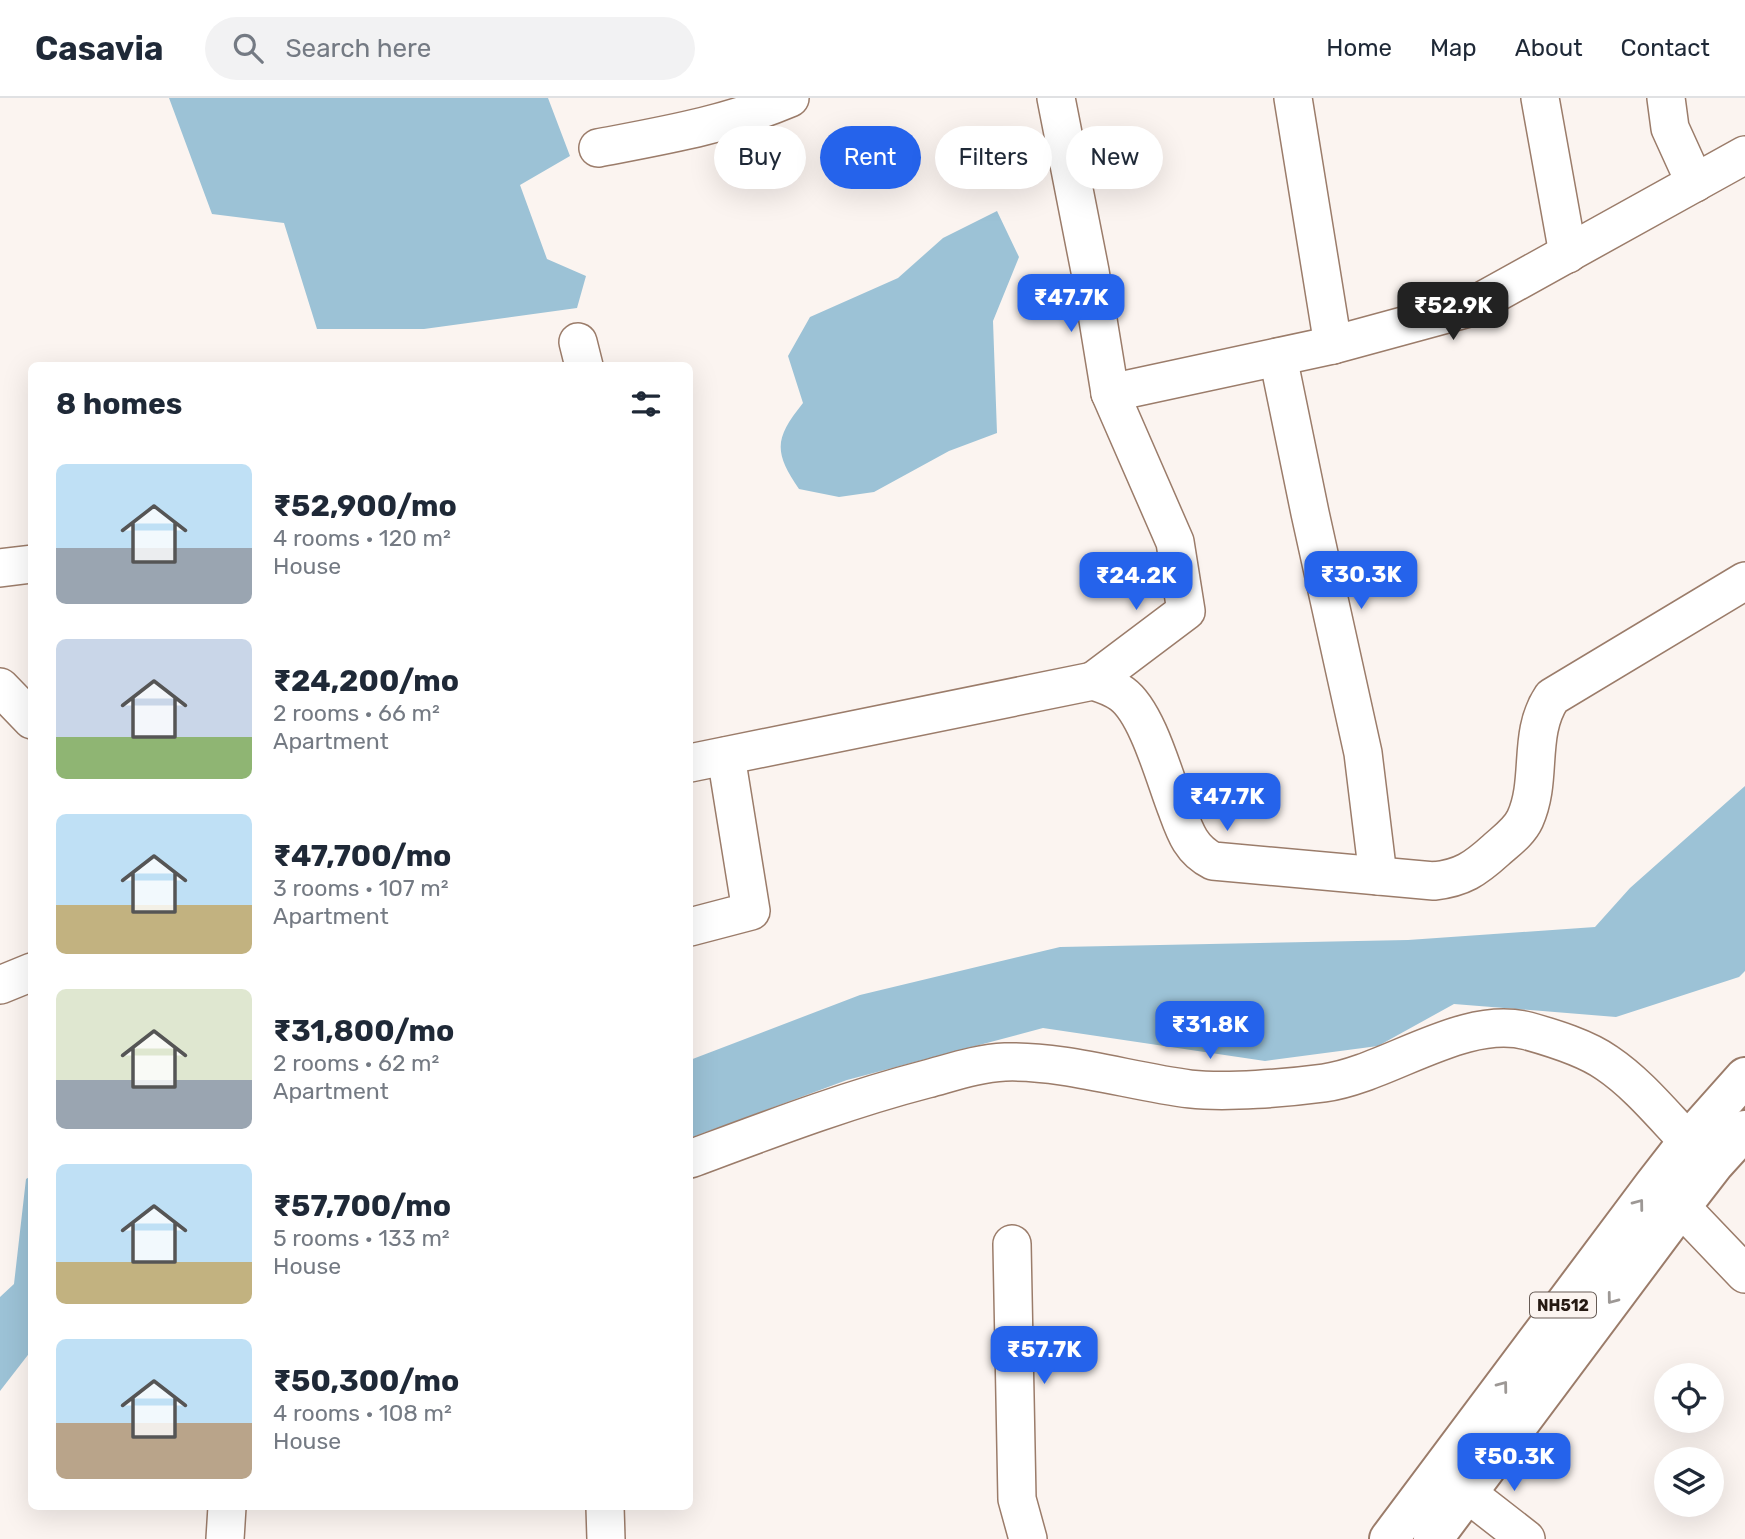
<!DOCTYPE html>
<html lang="en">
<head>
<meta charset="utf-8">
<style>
	:root { --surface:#fff; --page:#f2f2f3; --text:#1f2937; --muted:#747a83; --line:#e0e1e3; --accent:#2563eb }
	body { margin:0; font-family:Rubik,sans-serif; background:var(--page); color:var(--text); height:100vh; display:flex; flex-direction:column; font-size:26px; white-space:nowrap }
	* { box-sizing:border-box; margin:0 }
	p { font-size:23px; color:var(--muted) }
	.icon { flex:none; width:38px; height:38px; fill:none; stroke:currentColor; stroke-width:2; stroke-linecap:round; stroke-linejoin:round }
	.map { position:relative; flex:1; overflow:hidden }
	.drawer { position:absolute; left:28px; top:264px; width:665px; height:1148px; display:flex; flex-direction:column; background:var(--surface); border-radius:10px; box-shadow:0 7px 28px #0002 }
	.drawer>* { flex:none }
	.guide { position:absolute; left:714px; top:28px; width:665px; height:63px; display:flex; gap:14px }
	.tools { position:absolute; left:1654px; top:1265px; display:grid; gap:14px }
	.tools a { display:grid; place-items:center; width:70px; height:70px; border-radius:50%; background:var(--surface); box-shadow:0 7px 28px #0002; font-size:35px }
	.price { position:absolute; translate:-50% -60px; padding:0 16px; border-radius:14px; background:var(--accent); color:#fff; font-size:23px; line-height:46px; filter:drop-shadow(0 2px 4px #0008) }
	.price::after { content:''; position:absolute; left:50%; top:42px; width:21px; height:16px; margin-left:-10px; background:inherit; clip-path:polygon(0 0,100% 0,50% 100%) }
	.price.on { background:#222; color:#fff }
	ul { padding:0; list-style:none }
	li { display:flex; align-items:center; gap:21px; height:175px; padding:0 28px }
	li span { display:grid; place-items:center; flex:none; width:196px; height:140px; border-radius:10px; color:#555 }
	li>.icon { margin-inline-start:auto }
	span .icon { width:84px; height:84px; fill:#fffc; stroke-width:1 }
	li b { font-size:30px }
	h2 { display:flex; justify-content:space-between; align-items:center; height:84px; padding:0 28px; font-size:30px }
	.tag { padding:0 24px; border-radius:32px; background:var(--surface); box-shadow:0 7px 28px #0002; font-size:24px; line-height:63px }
	.tag.on { background:var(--accent); color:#fff }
	header { display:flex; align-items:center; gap:42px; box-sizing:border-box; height:98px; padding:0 35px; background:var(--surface); border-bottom:2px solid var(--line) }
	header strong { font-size:33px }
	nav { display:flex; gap:38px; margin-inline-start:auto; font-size:24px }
	.search { width:490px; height:63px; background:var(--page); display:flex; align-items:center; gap:18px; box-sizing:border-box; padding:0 24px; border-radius:38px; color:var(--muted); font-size:26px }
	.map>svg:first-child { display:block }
</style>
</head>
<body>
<header>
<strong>Casavia</strong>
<div class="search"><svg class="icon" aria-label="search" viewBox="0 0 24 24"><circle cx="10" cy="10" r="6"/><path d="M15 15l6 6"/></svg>Search here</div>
<nav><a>Home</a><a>Map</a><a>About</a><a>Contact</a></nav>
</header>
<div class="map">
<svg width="1745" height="1441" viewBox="0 0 1745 1441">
	<rect width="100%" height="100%" fill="#fbf4f0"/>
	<g fill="#9cc2d6">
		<polygon points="169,0 548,0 570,58 520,87 547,161 586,178 577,210 424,231 317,231 284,125 212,116"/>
		<path d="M997,113L1019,159L993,223L997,335L949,353L874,394L839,399L799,391C773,353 775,340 803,305L788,258L810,219L898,180L943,140Z"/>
		<polygon points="1745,688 1745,873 1739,879 1616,919 1454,906 1378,948 1265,963 1043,930 847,982 690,1040 690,962 860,897 1060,849 1408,842 1595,829 1630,790"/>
		<polygon points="31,1078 31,1253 0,1293 0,1199 14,1186 26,1081"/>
	</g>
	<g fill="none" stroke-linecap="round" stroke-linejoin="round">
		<defs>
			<g id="street">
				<polyline points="1056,0 1090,173 1110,295 1175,444 1186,513 1093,583"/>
				<polyline points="1293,0 1333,247"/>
				<polyline points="1540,0 1568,156"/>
				<polyline points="1666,0 1670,30 1695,85"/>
				<path d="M598,50C666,37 726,27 790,0"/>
				<polyline points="578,244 584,268"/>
				<polyline points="1278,259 1310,415 1363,655 1378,778"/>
				<polyline points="1110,295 1333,247 1469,210 1745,57"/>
				<polyline points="0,470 32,466"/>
				<polyline points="0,589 32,622"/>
				<path d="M690,665L1093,583C1103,586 1114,590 1122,596C1148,615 1165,682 1177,712C1185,734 1191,752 1213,763L1434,783C1462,780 1475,771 1496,752C1506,743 1519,734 1525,721C1543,681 1527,636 1552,599L1745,483"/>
				<polyline points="690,829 751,813 726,658"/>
				<polyline points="0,887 32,874"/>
				<path d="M690,1061C768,1032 846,1002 927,981C953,974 979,965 1005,964C1063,962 1133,984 1190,991C1227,995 1286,990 1324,985C1388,976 1463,916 1528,933C1553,940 1586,950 1607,965C1638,986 1662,1016 1688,1043"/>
				<polyline points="1681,1109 1745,1176"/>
				<polyline points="1012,1146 1017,1401 1028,1441"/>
				<polyline points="1467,1395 1526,1441"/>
				<polyline points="605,1409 606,1441"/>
				<polyline points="225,1441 227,1409"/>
			</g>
			<g id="highway">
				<polyline points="1389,1441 1653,1088 1688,1043 1745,979"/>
				<polyline points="1433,1441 1681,1109 1715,1065 1745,1032"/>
			</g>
		</defs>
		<use href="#street" stroke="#9b7c6a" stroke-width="40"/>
		<use href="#highway" stroke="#9b7c6a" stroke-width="42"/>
		<use href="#street" stroke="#fff" stroke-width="37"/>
		<use href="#highway" stroke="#fff" stroke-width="38"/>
	</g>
	<defs><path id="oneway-chevron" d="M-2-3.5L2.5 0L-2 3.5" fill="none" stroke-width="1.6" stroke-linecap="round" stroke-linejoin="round" transform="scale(1.75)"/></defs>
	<g stroke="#9d9895">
		<use href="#oneway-chevron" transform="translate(1639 1106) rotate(-53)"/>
		<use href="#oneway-chevron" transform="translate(1612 1201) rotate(127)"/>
		<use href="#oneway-chevron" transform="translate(1503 1288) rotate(-53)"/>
	</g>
	<g text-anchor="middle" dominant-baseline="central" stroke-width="5" stroke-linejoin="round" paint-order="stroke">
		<rect fill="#fbf4f0" stroke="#665b55" stroke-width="2" x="1530" y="1194.5" width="66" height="25" rx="5"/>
		<g font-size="16" font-weight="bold" fill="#261a13">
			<text x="1563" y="1207">NH512</text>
		</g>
	</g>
</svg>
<div class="tools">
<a><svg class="icon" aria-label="locate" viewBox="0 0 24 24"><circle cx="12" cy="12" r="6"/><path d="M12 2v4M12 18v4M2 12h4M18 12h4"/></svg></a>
<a><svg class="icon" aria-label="layers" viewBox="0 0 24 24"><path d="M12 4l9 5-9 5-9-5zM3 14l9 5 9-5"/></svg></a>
</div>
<b class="price" style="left:1071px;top:236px">₹47.7K</b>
<b class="price on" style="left:1453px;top:244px">₹52.9K</b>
<b class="price" style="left:1361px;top:513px">₹30.3K</b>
<b class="price" style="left:1136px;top:514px">₹24.2K</b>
<b class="price" style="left:1227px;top:735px">₹47.7K</b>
<b class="price" style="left:1210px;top:963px">₹31.8K</b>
<b class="price" style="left:1044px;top:1288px">₹57.7K</b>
<b class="price" style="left:1514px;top:1395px">₹50.3K</b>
<div class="guide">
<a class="tag">Buy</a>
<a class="tag on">Rent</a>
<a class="tag">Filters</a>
<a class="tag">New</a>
</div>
<section class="drawer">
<h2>8 homes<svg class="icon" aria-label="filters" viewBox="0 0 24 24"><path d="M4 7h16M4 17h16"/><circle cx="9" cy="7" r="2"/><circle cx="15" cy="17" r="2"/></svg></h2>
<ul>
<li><span style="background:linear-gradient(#bfe0f5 60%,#9aa5b1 0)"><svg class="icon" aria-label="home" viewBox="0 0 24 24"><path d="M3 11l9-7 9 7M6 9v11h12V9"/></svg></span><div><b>₹52,900/mo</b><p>4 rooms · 120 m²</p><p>House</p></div></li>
<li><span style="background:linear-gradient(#c9d6e8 70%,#8fb573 0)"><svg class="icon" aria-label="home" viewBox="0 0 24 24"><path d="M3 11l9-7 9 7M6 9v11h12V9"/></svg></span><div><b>₹24,200/mo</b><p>2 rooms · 66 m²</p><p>Apartment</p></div></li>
<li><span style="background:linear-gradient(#bfe0f5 65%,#c2b280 0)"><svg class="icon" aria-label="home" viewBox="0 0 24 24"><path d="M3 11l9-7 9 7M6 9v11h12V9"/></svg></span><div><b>₹47,700/mo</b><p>3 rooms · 107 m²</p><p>Apartment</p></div></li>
<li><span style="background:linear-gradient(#dfe7d0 65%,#9aa5b1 0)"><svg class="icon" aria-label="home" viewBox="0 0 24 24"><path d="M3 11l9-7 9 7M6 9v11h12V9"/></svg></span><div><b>₹31,800/mo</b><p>2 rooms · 62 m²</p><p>Apartment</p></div></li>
<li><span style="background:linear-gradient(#bfe0f5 70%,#c2b280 0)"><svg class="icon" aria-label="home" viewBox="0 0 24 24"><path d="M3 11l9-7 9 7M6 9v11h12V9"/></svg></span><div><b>₹57,700/mo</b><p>5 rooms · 133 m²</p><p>House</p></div></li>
<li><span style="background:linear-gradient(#bfe0f5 60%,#b9a48a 0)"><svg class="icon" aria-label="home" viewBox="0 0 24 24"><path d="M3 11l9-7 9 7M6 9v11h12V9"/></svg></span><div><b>₹50,300/mo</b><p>4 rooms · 108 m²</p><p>House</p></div></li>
</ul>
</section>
</div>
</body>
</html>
